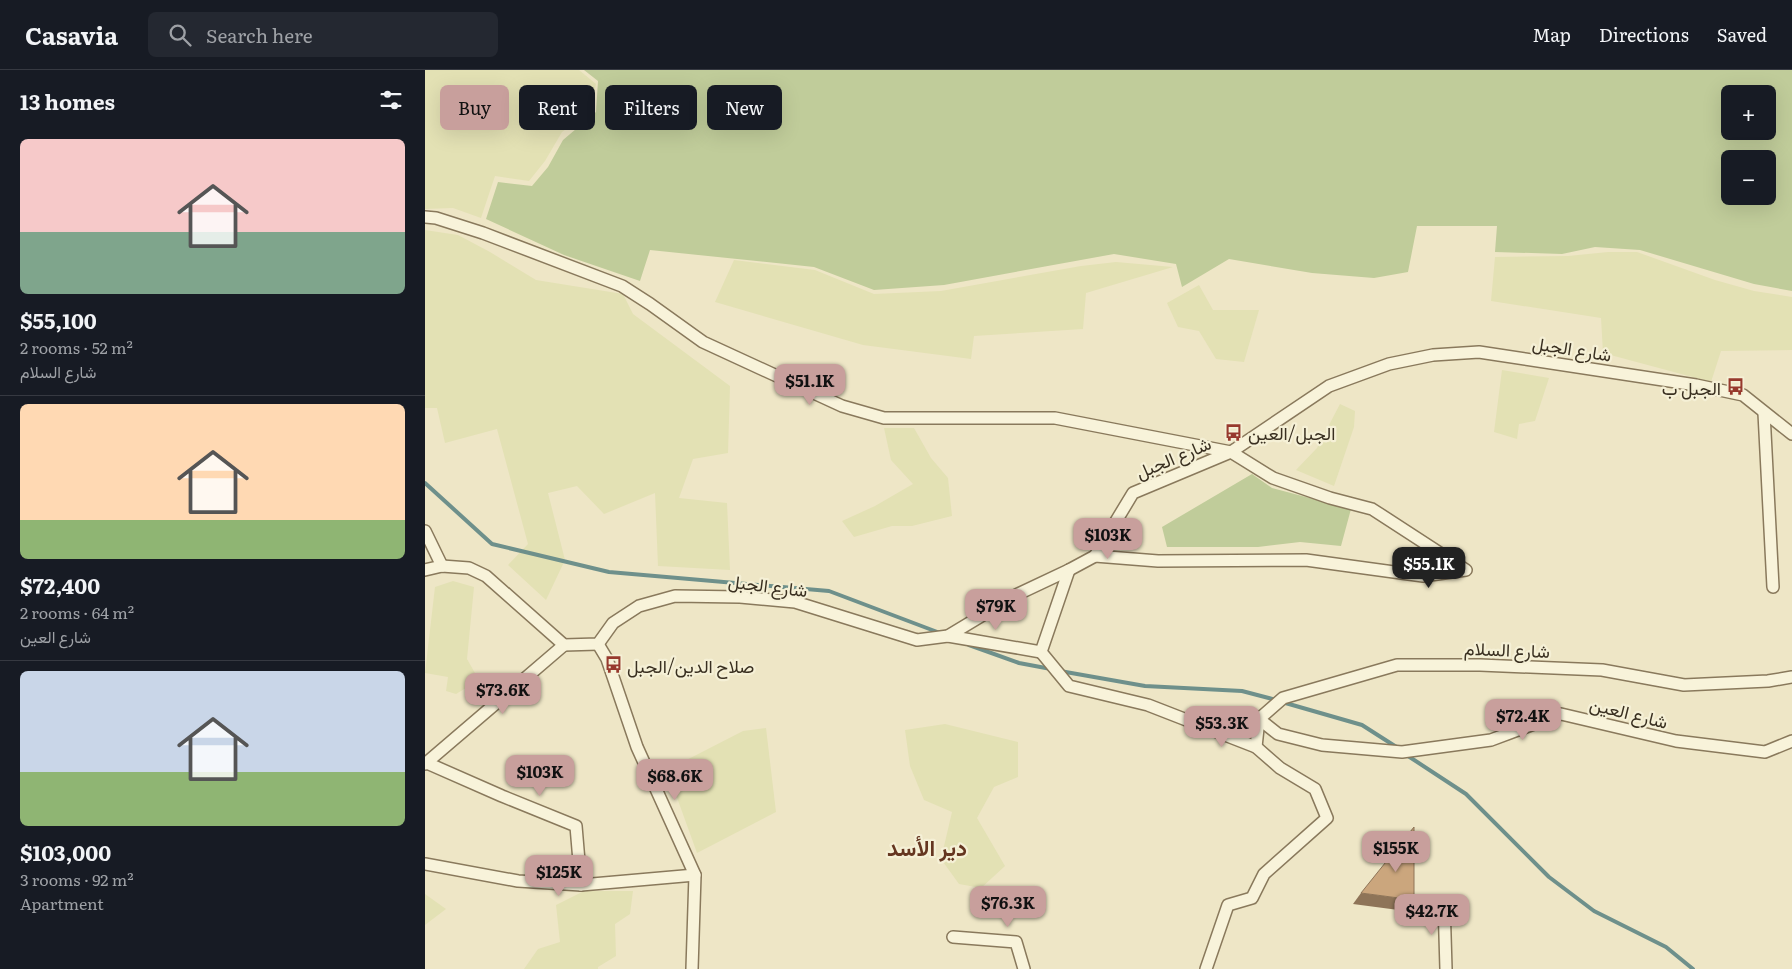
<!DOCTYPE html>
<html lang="en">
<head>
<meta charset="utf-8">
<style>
	:root { --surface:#171b24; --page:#242831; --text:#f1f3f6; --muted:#9ea1a6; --line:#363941; --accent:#c89f9c }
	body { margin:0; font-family:Literata,Vazirmatn,serif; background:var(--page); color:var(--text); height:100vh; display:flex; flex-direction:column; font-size:19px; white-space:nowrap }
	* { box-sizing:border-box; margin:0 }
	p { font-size:16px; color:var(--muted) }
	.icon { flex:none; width:28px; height:28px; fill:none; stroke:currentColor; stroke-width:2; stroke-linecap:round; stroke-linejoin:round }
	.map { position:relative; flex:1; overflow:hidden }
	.drawer { display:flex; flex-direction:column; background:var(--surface); width:425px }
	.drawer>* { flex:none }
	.guide { position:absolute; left:15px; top:15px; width:475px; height:45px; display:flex; gap:10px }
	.controls { position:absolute; left:1296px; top:15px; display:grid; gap:10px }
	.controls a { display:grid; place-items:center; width:55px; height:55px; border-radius:8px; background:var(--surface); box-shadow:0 5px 20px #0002; font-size:25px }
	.price { position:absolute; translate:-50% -42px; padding:0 11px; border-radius:10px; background:var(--accent); color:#111; font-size:16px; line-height:32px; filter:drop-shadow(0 1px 2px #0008) }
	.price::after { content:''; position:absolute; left:50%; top:30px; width:15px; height:11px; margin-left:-8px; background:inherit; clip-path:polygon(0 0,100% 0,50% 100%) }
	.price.current { background:#222; color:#fff }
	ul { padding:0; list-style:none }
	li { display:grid; align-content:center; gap:10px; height:265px; padding:0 20px }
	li+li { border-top:1px solid var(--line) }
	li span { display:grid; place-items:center; height:155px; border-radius:8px; color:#555 }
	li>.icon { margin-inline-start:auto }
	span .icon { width:90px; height:90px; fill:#fffc; stroke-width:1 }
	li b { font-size:21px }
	h2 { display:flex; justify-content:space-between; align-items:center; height:60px; padding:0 20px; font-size:21px }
	.pill { padding:0 18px; border-radius:8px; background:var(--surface); box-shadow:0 5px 20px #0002; font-size:18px; line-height:45px }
	.pill.current { background:var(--accent); color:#111 }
	header { display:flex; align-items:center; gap:30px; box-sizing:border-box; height:70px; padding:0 25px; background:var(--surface); border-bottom:1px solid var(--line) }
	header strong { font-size:24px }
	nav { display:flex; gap:28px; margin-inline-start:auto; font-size:18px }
	.search { width:350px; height:45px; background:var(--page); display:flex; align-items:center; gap:12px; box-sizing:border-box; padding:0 18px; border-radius:8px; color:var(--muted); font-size:19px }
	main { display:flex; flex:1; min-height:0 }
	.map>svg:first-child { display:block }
</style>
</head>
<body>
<header>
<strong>Casavia</strong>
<div class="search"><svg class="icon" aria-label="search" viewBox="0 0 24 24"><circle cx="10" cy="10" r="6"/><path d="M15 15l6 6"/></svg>Search here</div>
<nav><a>Map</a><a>Directions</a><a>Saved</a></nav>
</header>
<main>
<section class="drawer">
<h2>13 homes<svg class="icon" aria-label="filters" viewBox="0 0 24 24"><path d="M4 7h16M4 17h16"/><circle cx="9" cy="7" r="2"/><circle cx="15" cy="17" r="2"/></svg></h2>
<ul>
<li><span style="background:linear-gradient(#f6c9c9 60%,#7fa58c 0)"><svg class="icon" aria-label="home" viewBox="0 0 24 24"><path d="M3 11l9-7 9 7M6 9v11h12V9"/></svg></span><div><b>$55,100</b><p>2 rooms · 52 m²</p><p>شارع السلام</p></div></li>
<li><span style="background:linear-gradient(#ffd9b3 75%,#8fb573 0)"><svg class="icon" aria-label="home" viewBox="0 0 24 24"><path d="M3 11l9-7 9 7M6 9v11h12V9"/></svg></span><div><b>$72,400</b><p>2 rooms · 64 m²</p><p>شارع العين</p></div></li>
<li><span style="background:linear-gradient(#c9d6e8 65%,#8fb573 0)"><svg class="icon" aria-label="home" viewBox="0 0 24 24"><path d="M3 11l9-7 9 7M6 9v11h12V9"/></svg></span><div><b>$103,000</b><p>3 rooms · 92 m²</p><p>Apartment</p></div></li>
</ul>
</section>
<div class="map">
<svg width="1367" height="899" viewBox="0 0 1367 899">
	<rect width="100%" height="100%" fill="#eee6c6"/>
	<g fill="#e3e1b4">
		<polygon points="0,0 154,0 171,14 165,42 137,62 120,91 104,111 70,106 56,148 28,138 0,139"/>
		<polygon points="0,160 33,165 65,182 111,210 198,224 208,244 305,316 303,383 268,389 254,428 302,433 305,500 233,496 230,423 179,444 152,416 123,423 140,490 121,530 83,495 103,474 72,359 20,373 12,338 0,338"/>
		<polygon points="1183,182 1212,182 1290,210 1329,221 1367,227 1367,280 1296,281 1286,312 1178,283 1176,248 1066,231 1070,187 1143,186"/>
		<polygon points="309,190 390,200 449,224 516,221 656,196 691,192 748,197 661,223 658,259 549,266 546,289 438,275 290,232"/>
		<polygon points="774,215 788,240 834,240 819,292 791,289 774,261 753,257 742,233"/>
		<polygon points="1077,300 1124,308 1110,351 1094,354 1092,369 1069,362"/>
		<polygon points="915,334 930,341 929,357 909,416 871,400 892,378"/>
		<polygon points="459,358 489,358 506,388 523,408 527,446 487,456 467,456 429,467 417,451 450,436 488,414 466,390"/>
		<polygon points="28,511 49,517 42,589 54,610 31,624 21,621 23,607 0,603 10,517"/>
		<polygon points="520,654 593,672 593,707 569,717 552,748 580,796 556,818 534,814 516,789 527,742 499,730 485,696 480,660"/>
		<polygon points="341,658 351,742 272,783 242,700 318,661"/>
		<polygon points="159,821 208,821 205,844 190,854 191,886 173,897 173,899 99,899 113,879 135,872 131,835"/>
		<polygon points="0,824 21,839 0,855"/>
	</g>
	<g fill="#c0cc9a" fill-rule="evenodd">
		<path d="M159,0H1367V221L1329,214L1215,180L1170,177L1137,184L1070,182L1072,156H992L983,202L949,208L887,203L804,189L757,217L751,194L689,184L519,215L449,220L389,197L225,180L215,211L139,185L61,149L73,112L107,116L123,97L138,70L171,42L173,11ZM1305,24H1342V61H1305ZM1305,89H1342V126H1305Z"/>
		<polygon points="827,404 847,418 926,439 916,476 875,472 833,477 742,477 737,457"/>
	</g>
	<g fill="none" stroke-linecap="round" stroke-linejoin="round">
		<g stroke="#6e908b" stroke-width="4">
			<polyline points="0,413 67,474 184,502 404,521 515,563"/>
			<polyline points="544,575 594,593 626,599"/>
			<polyline points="635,601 720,616 817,621 851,630"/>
			<polyline points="857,632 937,655 973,678"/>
			<polyline points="980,684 1041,724 1124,807 1169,841 1241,877 1268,899"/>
		</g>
		<defs>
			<g id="minor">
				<polyline points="0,147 11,148 58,163 197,216 225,234 278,272 417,336 459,348 630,348 806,382 848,408 905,428 947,439 1041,500 998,506 881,490 733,491 670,486"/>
				<polyline points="1339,343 1348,517"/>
				<polyline points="0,461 17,496"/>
				<polyline points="0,500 17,496 44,498 61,506 139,575 173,574 188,553 214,536 250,526 315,527 370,532 492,570 523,566 591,525 644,500 670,486 708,423 806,382 904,316 964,294 1008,285 1054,282 1271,315 1318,325 1367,364"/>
				<polyline points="644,500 616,582 644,616 723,635 831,677 855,698 890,719 902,748 839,804 827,828 803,835 781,899"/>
				<polyline points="523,566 616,582"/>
				<polyline points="173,574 182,589 212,677 270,805 267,899"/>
				<polyline points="834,649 853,664 897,675 977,682 1066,670 1136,644 1251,671 1340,682 1367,671"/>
				<polyline points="831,677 834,649 858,628 972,595 1055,595 1177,600 1259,615 1343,611 1367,607"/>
				<polyline points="2,693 77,726 151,756 156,815"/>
				<polyline points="0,694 139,575"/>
				<polyline points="0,794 93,811 156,815 270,805"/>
				<polyline points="1019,832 1021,899"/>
				<polyline points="528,867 591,872 599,899"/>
			</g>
		</defs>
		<use href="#minor" stroke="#89795c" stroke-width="14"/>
		<use href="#minor" stroke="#f8f3da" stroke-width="11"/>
	</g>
	<polygon fill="#8e7458" points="936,823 989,830 981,841 928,834"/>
	<polygon fill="#cba67d" stroke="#8e7458" points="989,757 989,830 936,823"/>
	<defs>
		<symbol id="bus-bare" viewBox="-9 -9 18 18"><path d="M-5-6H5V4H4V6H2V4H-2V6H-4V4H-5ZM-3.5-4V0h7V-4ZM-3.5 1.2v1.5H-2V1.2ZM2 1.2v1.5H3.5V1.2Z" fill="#97392d" stroke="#f5f0d6" stroke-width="2.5" paint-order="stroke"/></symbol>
	</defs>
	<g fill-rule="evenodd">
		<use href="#bus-bare" x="1298" y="304" width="25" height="25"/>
		<use href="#bus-bare" x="796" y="350" width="25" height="25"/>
		<use href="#bus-bare" x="176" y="582" width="25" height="25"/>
	</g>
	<g text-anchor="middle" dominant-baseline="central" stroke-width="4.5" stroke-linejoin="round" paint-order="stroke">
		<g font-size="18" fill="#392f20" stroke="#f5f0d6">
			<text transform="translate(1147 278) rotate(9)">شارع الجبل</text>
			<text transform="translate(748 387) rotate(-23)">شارع الجبل</text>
			<text transform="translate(343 515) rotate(7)">شارع الجبل</text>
			<text transform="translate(1082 579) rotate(2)">شارع السلام</text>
			<text transform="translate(1204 642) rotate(14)">شارع العين</text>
		</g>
		<g font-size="18" fill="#392f20" stroke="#f5f0d6" text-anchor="start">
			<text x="1296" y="317" text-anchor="end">الجبل ب</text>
			<text x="823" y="362">الجبل/العين</text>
			<text x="202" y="595">صلاح الدين/الجبل</text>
		</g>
		<g font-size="22" font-weight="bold" fill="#653620" stroke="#f5f0d6">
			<text x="502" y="776">دير الأسد</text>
		</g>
	</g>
</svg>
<div class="controls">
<a>+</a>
<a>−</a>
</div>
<b class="price" style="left:385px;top:336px">$51.1K</b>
<b class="price" style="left:683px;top:490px">$103K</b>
<b class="price current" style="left:1004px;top:519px">$55.1K</b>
<b class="price" style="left:571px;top:561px">$79K</b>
<b class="price" style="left:78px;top:645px">$73.6K</b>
<b class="price" style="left:1098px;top:671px">$72.4K</b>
<b class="price" style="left:797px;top:678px">$53.3K</b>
<b class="price" style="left:115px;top:727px">$103K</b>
<b class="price" style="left:250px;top:731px">$68.6K</b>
<b class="price" style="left:971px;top:803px">$155K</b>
<b class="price" style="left:134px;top:827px">$125K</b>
<b class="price" style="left:583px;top:858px">$76.3K</b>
<b class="price" style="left:1007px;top:866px">$42.7K</b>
<div class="guide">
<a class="pill current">Buy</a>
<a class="pill">Rent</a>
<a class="pill">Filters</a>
<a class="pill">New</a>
</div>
</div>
</main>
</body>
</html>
